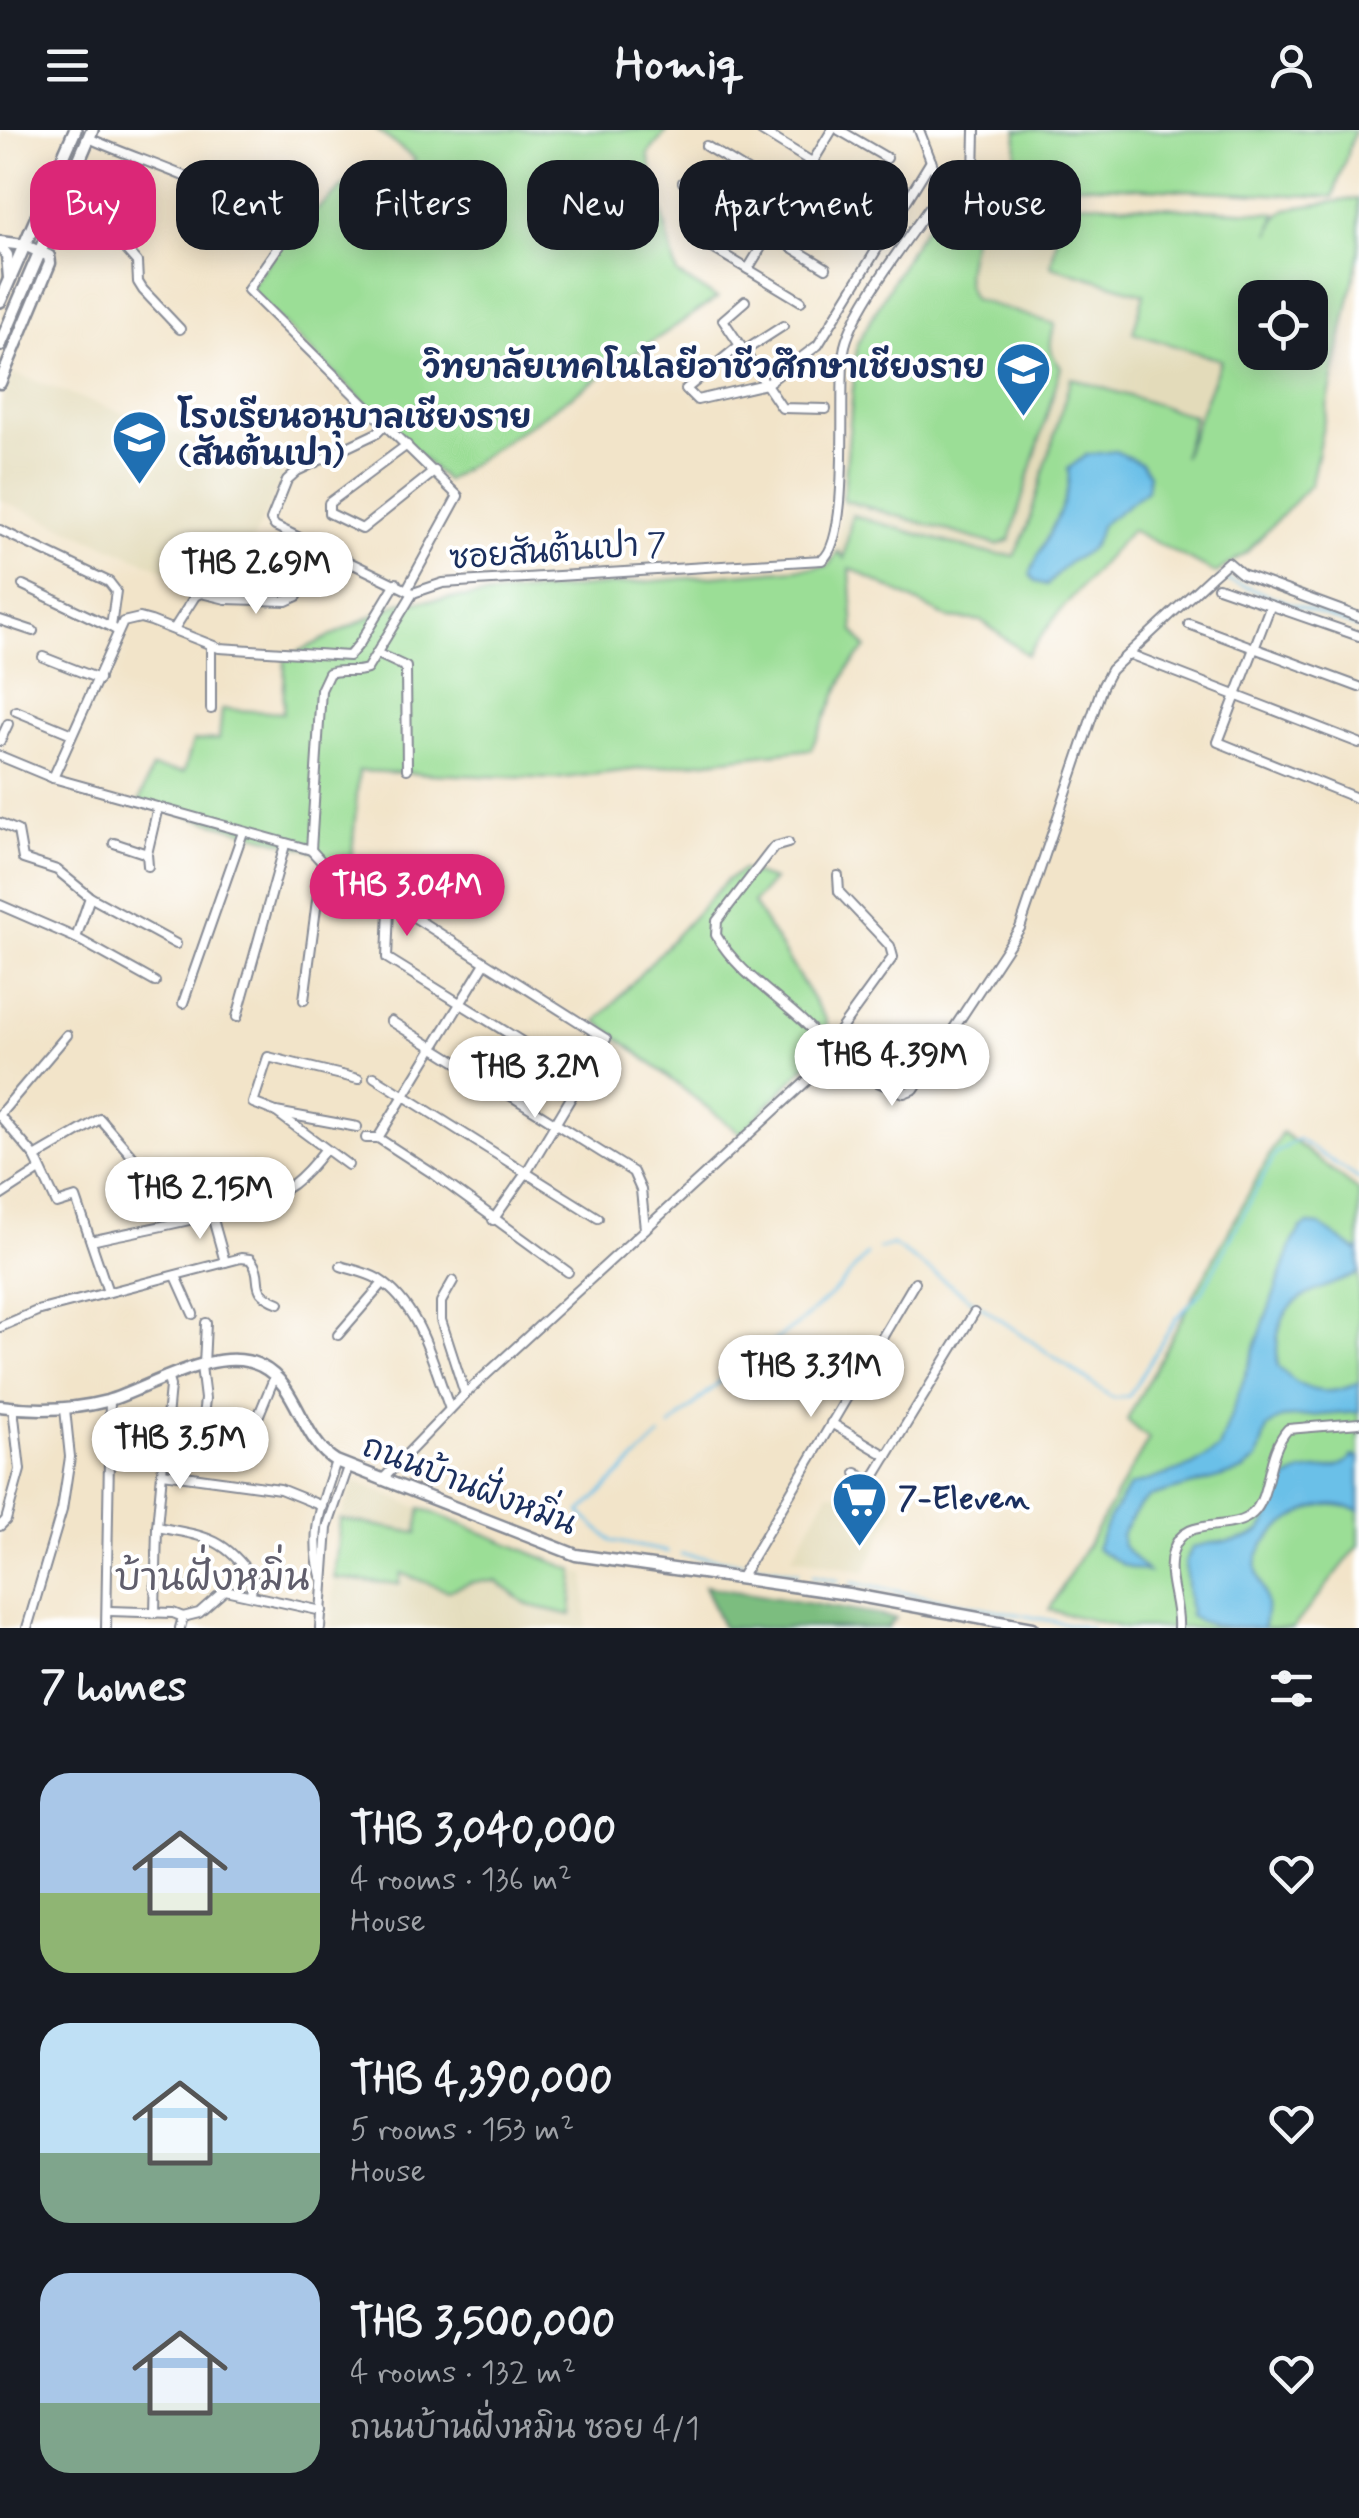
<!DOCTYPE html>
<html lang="en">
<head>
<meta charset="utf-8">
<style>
	:root { --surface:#171b24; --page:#20242c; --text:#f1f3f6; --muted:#9ea1a6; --accent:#db2777 }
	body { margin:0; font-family:Mynerve,"Playpen Sans Thai",sans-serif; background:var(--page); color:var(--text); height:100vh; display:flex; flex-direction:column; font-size:38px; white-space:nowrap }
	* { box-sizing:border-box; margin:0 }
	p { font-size:32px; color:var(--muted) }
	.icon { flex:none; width:55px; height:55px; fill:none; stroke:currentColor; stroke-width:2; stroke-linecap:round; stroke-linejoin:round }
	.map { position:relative; height:1498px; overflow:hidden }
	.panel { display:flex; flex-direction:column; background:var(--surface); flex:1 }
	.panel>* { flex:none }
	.top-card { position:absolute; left:30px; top:30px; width:1300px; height:90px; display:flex; gap:20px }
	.tools { position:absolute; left:1238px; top:150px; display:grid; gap:20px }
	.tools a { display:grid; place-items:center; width:90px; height:90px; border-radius:20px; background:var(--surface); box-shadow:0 5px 25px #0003; font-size:50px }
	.price { position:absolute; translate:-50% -85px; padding:0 22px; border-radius:35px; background:#fff; color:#222; font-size:32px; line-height:65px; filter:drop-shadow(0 2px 5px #0008) }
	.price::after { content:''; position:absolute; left:50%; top:60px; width:30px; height:22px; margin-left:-15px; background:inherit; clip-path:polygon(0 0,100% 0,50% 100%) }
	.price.current { background:var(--accent); color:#fff }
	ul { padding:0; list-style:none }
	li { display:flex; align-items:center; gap:30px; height:250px; padding:0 40px }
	li span { display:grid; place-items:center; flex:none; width:280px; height:200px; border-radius:30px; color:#555 }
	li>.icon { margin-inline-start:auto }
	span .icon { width:120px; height:120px; fill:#fffc; stroke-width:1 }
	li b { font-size:42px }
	h2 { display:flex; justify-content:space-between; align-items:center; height:120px; padding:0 40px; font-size:42px }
	.chip { padding:0 35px; border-radius:30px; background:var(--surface); box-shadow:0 5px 25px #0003; font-size:35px; line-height:90px }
	.chip.current { background:var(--accent); color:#fff }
	header { display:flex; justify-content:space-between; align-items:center; height:130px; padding:0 40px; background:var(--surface); font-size:45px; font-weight:700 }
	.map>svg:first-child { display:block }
</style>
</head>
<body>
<header><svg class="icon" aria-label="menu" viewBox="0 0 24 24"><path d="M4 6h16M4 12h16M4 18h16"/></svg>Homiq<svg class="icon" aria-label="person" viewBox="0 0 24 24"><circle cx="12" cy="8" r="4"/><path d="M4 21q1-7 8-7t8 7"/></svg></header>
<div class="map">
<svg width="1359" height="1498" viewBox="0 0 1359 1498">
	<rect width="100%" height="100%" fill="#fff"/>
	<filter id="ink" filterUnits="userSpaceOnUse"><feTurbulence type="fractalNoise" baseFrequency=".01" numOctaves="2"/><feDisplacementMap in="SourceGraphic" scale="20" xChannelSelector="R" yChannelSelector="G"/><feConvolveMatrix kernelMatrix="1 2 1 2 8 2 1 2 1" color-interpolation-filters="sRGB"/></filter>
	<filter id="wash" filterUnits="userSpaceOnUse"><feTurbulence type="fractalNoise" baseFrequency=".0048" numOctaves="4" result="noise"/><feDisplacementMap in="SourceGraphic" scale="40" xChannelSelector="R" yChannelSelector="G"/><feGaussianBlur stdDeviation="2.25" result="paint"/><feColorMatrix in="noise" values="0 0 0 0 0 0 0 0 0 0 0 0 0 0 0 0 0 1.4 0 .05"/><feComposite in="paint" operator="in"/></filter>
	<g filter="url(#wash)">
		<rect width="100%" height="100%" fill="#f2e4c9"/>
		<g fill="#e3dbba">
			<polygon points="943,78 1154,88 1276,88 1175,347 1027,525 982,491 948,488 849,438 838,421 857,214"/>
			<polygon points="13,243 285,342 227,467 0,370 0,276"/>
			<polygon points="354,1351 586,1445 586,1498 331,1498 337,1398"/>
			<polygon points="829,1362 896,1374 865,1442 792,1427"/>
		</g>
		<g fill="#9bde96" stroke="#5b867a" stroke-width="2.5" fill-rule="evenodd">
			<polygon points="377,0 668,0 648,24 677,144 717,168 446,351 248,160 283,110 350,50 393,74 415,29"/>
			<polygon points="1017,0 1355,0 1333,67 1015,52"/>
			<path d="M1359,68V123L1311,354L1247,422L1216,443L1131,400L1060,481L1027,525L982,491L948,488L850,438L854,501L866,518L848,539L811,619L555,649L359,641L352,725L329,732L311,720L139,672L152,638L184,642L193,611L219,609L222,579L283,583L285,528L399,473L828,436L838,421L844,428L852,385L980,422L1014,426L1026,401L1071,248L1194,286L1183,327L1221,230L1133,203L1144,164L1051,136L1064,72L1276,83L1270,104L1276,88L1286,79ZM1255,168H1310V222H1255Z"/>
			<path d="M942,72L973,107C969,131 960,147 973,169L1055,194C1049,212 1048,223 1061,237L1010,410L997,415L843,370L857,214L915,112Z"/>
			<polygon points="743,740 773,750 753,773 826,890 831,909 741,1004 597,891 727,750"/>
			<polygon points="1282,1002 1359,1061 1359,1415 1293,1498 1124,1498 1049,1480 1149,1309 1127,1290"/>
			<polygon points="421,1378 574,1440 571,1485 528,1475 496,1451 472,1452 448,1461 401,1443 399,1454 334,1448 340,1389 417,1403"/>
		</g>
		<polygon fill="#7cbd7f" stroke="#4c766e" stroke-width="2.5" points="704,1456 896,1488 887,1498 723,1498"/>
		<g fill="#6bc0e8" stroke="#4378a3" stroke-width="2.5">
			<path d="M1115,321L1141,333L1149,344L1147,360L1100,396C1095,420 1089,420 1071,431C1062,437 1055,448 1047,455L1036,452L1030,445C1040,414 1074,370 1068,339L1086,325Z"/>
			<path d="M1308,1094L1320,1095L1357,1121L1359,1119V1141L1356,1145C1303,1166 1271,1169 1278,1236C1302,1263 1326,1268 1359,1253V1282L1281,1288L1267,1298L1257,1329L1243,1341L1150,1367L1140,1375L1121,1404L1123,1416L1148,1442L1123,1435L1096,1418L1109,1388L1129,1357L1192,1336L1219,1319L1292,1114L1300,1099Z"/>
			<path d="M1353,1326L1359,1328V1380C1349,1377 1339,1374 1328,1375C1302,1378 1263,1403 1257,1430C1253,1450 1274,1464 1263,1498C1241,1498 1207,1498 1190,1486L1185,1434L1192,1418C1211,1409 1234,1415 1253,1405C1277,1393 1270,1362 1289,1348C1309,1334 1337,1346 1353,1326Z"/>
		</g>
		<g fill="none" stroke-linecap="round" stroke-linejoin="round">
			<g stroke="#6bc0e8" stroke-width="2.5">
				<polyline points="1221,448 1359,498"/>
				<polyline points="879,1119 893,1115 1113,1268 1129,1266 1176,1188 1202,1162 1276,1023 1298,1009 1359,1049"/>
				<polyline points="670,1297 730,1242 801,1192 838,1158 867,1124"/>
				<polyline points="660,1306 580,1383 612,1411 668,1422"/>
				<polyline points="681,1424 742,1433"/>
				<polyline points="755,1435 798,1443"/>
				<polyline points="812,1446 839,1451"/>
				<polyline points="852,1453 1090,1498"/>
			</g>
		</g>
	</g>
	<g filter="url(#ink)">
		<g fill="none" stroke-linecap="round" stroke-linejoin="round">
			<defs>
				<g id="street">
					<polyline points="760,0 865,65"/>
					<polyline points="839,0 887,28"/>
					<path d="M89,8C146,35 247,59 283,110L248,160L385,295L377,303L297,341L287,350L271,390L275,396L413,463"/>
					<polyline points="706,16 845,100"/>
					<polyline points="974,46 975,0"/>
					<polyline points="683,52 826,138"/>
					<polyline points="60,75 122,115 137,132 138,152 143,160 180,199"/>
					<polyline points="696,108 801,171"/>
					<polyline points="748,139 832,0"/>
					<polyline points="745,171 723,190 782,278 826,279"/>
					<polyline points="740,215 686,259 697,270 766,254 818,215 931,31"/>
					<polyline points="744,221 783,196"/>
					<polyline points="385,295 458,366 407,459"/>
					<polyline points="407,315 329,373 329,383 362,399 435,341"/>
					<polyline points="0,400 109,452 116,461 111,497 118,501"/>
					<polyline points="23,455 111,497"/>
					<polyline points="1218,457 1359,506"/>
					<polyline points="1270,477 1218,612 1359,669"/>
					<polyline points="0,490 33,501"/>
					<polyline points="1189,494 1359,557"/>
					<polyline points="174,499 195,466 201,463 226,469 286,471 297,466 309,449"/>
					<polyline points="211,516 211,579"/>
					<polyline points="378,524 406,537 407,639"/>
					<polyline points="1129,524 1359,613"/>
					<polyline points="43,527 99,549"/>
					<polyline points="16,581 72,604"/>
					<polyline points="0,611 8,594"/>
					<path d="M0,626L53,648L311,720L321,560L329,543C342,538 353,544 367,539L413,463L443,453L822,430C852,408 838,263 844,221C849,183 914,101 938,65V49L919,0"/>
					<polyline points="53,648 123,492 140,488 151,491 219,518 349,526 360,513 396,453"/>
					<polyline points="0,693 18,701 23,729 57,740 90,767 176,814"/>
					<polyline points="114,713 147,724"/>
					<path d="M788,713L774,717L717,791L716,805C743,852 796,875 827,918"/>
					<polyline points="148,736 147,724 158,677"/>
					<polyline points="0,775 76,808 155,852"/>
					<polyline points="76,808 90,767"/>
					<polyline points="304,870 322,732 311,720"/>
					<polyline points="183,873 243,702"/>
					<polyline points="237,887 285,715"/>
					<polyline points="391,891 633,1042 641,1060 645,1099"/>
					<polyline points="822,937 827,918 893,827 890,816 839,762 838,746"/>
					<polyline points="374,947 598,1088"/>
					<polyline points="276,982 357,997"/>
					<polyline points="0,984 67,905"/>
					<polyline points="0,986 35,1027 57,1074 76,1068 108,1162"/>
					<polyline points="366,1008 378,1008 435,1045 568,1142"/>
					<polyline points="378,1008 485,833"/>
					<polyline points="35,1027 100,989 145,1041"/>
					<polyline points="348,1035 276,982 253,973 268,927 358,949"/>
					<polyline points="0,1066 40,1040"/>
					<polyline points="211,1082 225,1132"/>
					<polyline points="493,1090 526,1043 606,909 398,777 389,779 387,828 582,949"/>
					<path d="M91,1111C142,1099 253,1082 293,1054C306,1044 315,1033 325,1020"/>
					<path d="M341,1136C353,1140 368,1143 378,1149C421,1176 433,1235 450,1279"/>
					<polyline points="176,1146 193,1184"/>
					<polyline points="453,1151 441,1172 441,1190 465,1264"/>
					<path d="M0,1197L37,1181L241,1128L250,1129C267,1149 245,1160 279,1173"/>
					<polyline points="338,1205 383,1153"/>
					<polyline points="204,1235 206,1193"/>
					<polyline points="258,1287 275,1246"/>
					<polyline points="831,1293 887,1326"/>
					<polyline points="201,1305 205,1269 201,1236"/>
					<polyline points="163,1343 280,1359 322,1376"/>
					<polyline points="856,1343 871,1352 974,1183"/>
					<polyline points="382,1350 465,1264 822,937 836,935 904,963 914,959 1020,798 1102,557 1111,540 1212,446 1228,432 1242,444 1359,487"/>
					<polyline points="0,1396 6,1390 20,1340 13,1278"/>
					<path d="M157,1397C204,1406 225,1407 253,1449L251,1463"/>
					<path d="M321,1446C309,1402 322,1374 336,1331"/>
					<polyline points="741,1447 915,1152"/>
					<polyline points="109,1481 173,1483 183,1487"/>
					<polyline points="155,1483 157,1397 170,1256 167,1246"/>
					<polyline points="27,1498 62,1380 70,1327 65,1279"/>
					<polyline points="106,1498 110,1270"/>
					<polyline points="180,1498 183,1487 199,1483 225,1460 322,1481"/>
					<polyline points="320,1498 327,1398 348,1337"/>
					<path d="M1178,1498C1180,1473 1165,1446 1173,1421C1184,1383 1230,1405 1253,1383C1271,1366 1266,1323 1288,1299L1359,1293"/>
				</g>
				<g id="secondary">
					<polyline points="0,112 24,115 49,126 50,133 0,253"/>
					<polyline points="0,116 7,125 9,148"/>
					<path d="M0,1276C36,1281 72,1280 107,1271C148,1259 218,1213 261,1236C299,1255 300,1309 336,1331L576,1425L848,1464L1032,1498"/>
				</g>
				<g id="primary">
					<polyline points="0,171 75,0"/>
					<polyline points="0,215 92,0"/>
				</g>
			</defs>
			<use href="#street" stroke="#868a94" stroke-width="12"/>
			<use href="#secondary" stroke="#868a94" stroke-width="15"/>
			<use href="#primary" stroke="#868a94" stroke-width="16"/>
			<use href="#street" stroke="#fff" stroke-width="8"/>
			<use href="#secondary" stroke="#fff" stroke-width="10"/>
			<use href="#primary" stroke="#fff" stroke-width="11"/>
		</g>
	</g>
	<defs>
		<symbol id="university-pin" viewBox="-11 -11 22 30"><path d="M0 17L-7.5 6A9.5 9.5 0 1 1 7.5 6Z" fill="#1f6fb2" stroke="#fff"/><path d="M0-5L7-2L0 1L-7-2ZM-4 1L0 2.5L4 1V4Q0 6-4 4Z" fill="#fff"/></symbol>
		<symbol id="school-pin" viewBox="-11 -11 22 30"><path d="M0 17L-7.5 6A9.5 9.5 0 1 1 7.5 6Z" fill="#1f6fb2" stroke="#fff"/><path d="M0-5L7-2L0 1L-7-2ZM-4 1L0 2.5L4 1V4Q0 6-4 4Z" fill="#fff"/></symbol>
		<symbol id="supermarket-pin" viewBox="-11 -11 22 30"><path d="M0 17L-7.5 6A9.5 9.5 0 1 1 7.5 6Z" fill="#1f6fb2" stroke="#fff"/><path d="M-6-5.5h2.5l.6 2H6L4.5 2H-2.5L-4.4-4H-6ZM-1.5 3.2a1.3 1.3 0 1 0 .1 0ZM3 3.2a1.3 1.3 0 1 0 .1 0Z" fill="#fff"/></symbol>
	</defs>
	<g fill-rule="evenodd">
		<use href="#university-pin" x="992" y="208" width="63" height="86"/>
		<use href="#school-pin" x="108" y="276" width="63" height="86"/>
		<use href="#supermarket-pin" x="828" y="1338" width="63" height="86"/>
	</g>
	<g text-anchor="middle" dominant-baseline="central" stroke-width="8" stroke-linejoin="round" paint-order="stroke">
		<g font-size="32" font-weight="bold" fill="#1b2f5e" stroke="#fff" text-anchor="start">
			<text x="985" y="239" text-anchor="end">วิทยาลัยเทคโนโลยีอาชีวศึกษาเชียงราย</text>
			<text x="178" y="289">โรงเรียนอนุบาลเชียงราย<tspan x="178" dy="37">(สันต้นเปา)</tspan></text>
			<text x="898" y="1369">7-Eleven</text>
		</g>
		<g font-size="32" fill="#1b2f5e" stroke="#fff">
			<text transform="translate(558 422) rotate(-4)">ซอยสันต้นเปา 7</text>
			<text transform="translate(469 1356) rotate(21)">ถนนบ้านฝั่งหมิ่น</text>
		</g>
		<g font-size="38" fill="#605e6c" stroke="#fff">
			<text x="212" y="1449">บ้านฝั่งหมิ่น</text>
		</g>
	</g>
</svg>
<div class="tools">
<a><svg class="icon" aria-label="locate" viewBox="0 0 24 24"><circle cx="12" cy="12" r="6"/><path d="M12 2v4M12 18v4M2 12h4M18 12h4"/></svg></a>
</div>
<b class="price" style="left:256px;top:487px">THB 2.69M</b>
<b class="price current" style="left:407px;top:809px">THB 3.04M</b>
<b class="price" style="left:892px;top:979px">THB 4.39M</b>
<b class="price" style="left:535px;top:991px">THB 3.2M</b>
<b class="price" style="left:200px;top:1112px">THB 2.15M</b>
<b class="price" style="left:811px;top:1290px">THB 3.31M</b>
<b class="price" style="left:180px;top:1362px">THB 3.5M</b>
<div class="top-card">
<a class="chip current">Buy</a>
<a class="chip">Rent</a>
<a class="chip">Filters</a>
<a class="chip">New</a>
<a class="chip">Apartment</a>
<a class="chip">House</a>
</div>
</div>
<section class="panel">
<h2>7 homes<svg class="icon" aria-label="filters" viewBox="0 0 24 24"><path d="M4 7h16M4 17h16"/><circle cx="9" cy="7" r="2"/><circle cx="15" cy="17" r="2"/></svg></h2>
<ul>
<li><span style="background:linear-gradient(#a9c7e8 60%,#8fb573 0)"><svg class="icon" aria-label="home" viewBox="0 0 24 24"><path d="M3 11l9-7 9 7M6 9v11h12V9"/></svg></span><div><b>THB 3,040,000</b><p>4 rooms · 136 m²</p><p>House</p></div><svg class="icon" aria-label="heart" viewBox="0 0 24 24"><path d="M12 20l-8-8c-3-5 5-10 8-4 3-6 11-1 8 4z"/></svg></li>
<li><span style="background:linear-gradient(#bfe0f5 65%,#7fa58c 0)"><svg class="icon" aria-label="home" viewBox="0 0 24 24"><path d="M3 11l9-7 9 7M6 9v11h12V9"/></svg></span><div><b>THB 4,390,000</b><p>5 rooms · 153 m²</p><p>House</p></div><svg class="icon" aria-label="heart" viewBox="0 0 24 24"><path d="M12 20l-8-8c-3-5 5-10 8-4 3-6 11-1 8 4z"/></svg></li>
<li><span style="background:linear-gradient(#a9c7e8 65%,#7fa58c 0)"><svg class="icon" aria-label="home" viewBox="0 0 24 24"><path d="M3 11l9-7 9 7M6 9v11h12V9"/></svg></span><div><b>THB 3,500,000</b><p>4 rooms · 132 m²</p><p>ถนนบ้านฝั่งหมิน ซอย 4/1</p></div><svg class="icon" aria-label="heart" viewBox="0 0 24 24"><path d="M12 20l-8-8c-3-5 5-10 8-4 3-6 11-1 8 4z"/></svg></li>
</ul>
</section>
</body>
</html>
